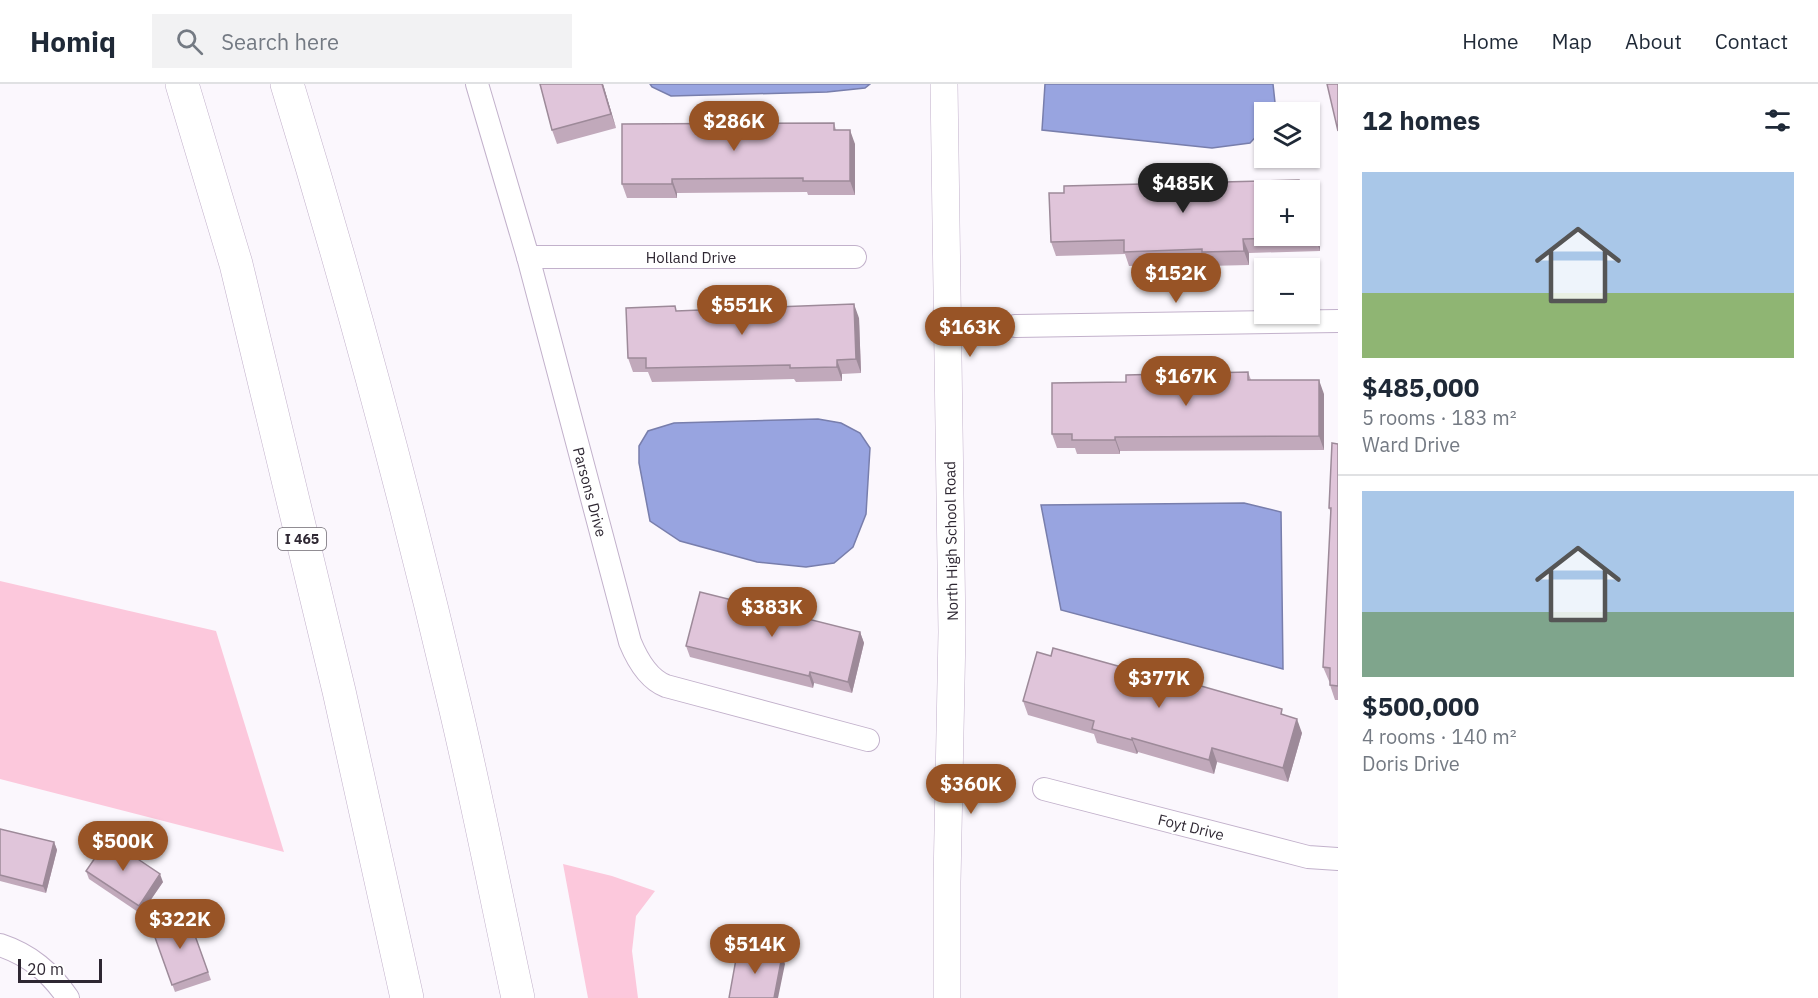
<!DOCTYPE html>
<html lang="en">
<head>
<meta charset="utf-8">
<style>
	:root { --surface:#fff; --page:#f2f2f3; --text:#1f2937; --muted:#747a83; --line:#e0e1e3; --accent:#985426 }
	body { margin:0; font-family:"IBM Plex Sans",sans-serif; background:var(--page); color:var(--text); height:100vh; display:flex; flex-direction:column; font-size:22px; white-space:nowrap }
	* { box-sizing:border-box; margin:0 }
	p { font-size:20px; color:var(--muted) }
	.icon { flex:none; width:33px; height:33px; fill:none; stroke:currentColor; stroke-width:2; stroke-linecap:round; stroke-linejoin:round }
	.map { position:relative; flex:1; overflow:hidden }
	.details { display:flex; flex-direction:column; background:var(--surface); width:480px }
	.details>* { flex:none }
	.tools { position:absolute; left:1254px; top:18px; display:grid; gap:12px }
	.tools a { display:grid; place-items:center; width:66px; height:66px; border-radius:0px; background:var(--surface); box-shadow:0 2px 4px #0004; font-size:30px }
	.scale { position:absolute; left:18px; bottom:15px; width:84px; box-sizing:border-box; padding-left:6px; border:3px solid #2e2732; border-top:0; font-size:16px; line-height:21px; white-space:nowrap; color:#2e2732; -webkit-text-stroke:4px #fff; paint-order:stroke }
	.price { position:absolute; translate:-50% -51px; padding:0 14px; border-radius:21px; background:var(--accent); color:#fff; font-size:20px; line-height:39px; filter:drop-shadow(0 2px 3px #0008) }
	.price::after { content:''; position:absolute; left:50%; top:36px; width:18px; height:14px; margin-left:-9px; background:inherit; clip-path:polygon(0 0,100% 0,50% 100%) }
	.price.active { background:#222; color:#fff }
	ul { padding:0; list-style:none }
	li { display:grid; align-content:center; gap:12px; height:318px; padding:0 24px }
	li+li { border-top:2px solid var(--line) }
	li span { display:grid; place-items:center; height:186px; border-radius:0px; color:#555 }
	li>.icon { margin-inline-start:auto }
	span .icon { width:108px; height:108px; fill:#fffc; stroke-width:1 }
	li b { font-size:26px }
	h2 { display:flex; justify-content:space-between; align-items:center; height:72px; padding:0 24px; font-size:26px }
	header { display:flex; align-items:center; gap:36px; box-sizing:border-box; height:84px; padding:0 30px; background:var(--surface); border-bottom:2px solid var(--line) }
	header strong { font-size:28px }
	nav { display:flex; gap:33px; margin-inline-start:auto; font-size:21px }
	.search { width:420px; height:54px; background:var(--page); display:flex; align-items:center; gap:15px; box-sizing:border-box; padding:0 21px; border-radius:0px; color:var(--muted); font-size:22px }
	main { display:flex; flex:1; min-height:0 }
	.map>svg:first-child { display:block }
</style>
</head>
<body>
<header>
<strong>Homiq</strong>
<div class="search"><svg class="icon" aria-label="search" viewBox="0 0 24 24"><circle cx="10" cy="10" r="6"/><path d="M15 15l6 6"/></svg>Search here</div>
<nav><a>Home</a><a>Map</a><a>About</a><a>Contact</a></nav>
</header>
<main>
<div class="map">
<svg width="1338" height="914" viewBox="0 0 1338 914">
	<rect width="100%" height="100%" fill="#fbf7fd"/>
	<g fill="#fcc8dc">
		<polygon points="0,497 216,547 284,768 0,695"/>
		<polygon points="563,780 612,792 655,807 636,832 632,867 638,914 588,914"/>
	</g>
	<g fill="#98a4e0" stroke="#787eac" stroke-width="1.5">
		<polygon points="650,0 870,0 865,4 827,8 671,12 652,3"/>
		<polygon points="1045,0 1273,0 1276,28 1264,28 1264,44 1250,59 1212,64 1042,46"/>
		<polygon points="818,335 841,339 860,349 870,364 866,430 853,463 834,479 806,483 757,478 680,457 650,437 639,379 639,362 648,347 674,339"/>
		<polygon points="1244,419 1281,428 1283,585 1061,526 1041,421"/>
	</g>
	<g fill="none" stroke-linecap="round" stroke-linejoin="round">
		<defs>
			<g id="minor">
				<path d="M477,0L528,173L630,558C637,575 648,595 666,602L868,656"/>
				<polyline points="528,173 855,173"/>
				<polyline points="1015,242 1338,237"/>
				<polyline points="1044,705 1308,773 1338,775"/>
				<path d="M0,861C30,871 50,888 68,914"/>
			</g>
			<polyline id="tertiary" points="944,0 952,548 947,798 947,914"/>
			<g id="motorway">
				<polyline points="182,0 236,180 339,607 407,914"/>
				<path d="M287,0C350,205 406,413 455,622C478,719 497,817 518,914"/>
			</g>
		</defs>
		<use href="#minor" stroke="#c2b1cb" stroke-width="24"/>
		<use href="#tertiary" stroke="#c2b1cb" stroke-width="28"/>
		<use href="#motorway" stroke="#c2b1cb" stroke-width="34"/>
		<use href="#minor" stroke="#fff" stroke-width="22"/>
		<use href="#tertiary" stroke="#fff" stroke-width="27"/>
		<use href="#motorway" stroke="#fff" stroke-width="33"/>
	</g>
	<g fill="#c1a9bb">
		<polygon points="540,0 603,0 616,44 557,60 552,46"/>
		<polygon points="834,39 836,46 855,60 855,111 808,111 807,108 677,109 677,114 627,114 622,100"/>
		<polygon points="1299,96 1302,104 1319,118 1320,167 1249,169 1249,181 1207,182 1206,180 1129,182 1125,170 1056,172 1051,158 1064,109"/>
		<polygon points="677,227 859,234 861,289 842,290 842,297 796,298 794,295 652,298 648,288 633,288 628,274"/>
		<polygon points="1248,288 1251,296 1324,310 1324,366 1120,367 1120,370 1077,370 1075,364 1057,364 1052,350 1126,298"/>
		<polygon points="1338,360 1338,616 1335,616 1330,601 1330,598 1329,597 1323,583 1331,429 1329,424"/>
		<polygon points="860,548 864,559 852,609 814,599 813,604 690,573 686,562"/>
		<polygon points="1051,572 1285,631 1302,649 1288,698 1217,678 1214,690 1138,668 1137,670 1097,659 1094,650 1028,631 1023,617"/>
		<polygon points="0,745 54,758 57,766 46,809 0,797"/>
		<polygon points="86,787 163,798 141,830 89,795"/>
		<polygon points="188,832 211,896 175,908 152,845"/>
	</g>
	<g fill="#9d8a99">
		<polygon points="602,0 603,0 616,44 611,30"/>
		<polygon points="850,46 855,60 855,111 850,97"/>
		<polygon points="672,95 677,109 677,114 672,100"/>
		<polygon points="1314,104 1319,118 1320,167 1315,153"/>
		<polygon points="1243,155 1249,169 1249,181 1244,167"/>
		<polygon points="854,220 859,234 861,289 856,275"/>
		<polygon points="837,276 842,290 842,297 837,283"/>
		<polygon points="1319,296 1324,310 1324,366 1319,352"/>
		<polygon points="1115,353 1120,367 1120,370 1115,356"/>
		<polygon points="860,548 864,559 852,609 848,598"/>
		<polygon points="810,588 814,599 813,604 809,592"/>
		<polygon points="1297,635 1302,649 1288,698 1283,684"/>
		<polygon points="1132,654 1138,668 1137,670 1132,656"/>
		<polygon points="1212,664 1217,678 1214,690 1209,676"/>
		<polygon points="54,758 57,766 46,809 43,802"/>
		<polygon points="160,790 163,798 141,830 139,822"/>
		<polygon points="782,872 785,880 778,914 774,914"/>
	</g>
	<g fill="#e0c5da" stroke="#9d8a99" stroke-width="1.5" fill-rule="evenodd">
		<polygon points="540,0 602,0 611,30 552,46"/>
		<polygon points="1327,0 1338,0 1338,47"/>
		<polygon points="834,39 834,46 850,46 850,97 803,97 803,94 672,95 672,100 622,100 622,40"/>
		<path d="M1299,96V105L1314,104L1315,153L1243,155L1244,167L1202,168V165L1124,168V156L1051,158L1049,109H1064V102ZM1264,106H1310V152H1264Z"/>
		<polygon points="854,220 856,275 837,276 837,283 790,284 790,281 646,284 646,274 628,274 626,224 675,222 676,227"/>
		<polygon points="1248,288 1248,296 1319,296 1319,352 1115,353 1115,356 1072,356 1072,350 1052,350 1052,299 1126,298 1126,291"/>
		<polygon points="1332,359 1338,360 1338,602 1330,601 1330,584 1323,583 1331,424 1329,424"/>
		<polygon points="700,508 860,548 848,598 810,588 809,592 686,562"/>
		<polygon points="1053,564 1172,597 1173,594 1282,625 1281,630 1297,635 1283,684 1212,664 1209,676 1132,654 1132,656 1092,645 1094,637 1023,617 1037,568 1051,572"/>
		<polygon points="0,745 54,758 43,802 0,791"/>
		<polygon points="108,755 160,790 139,822 86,787"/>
		<polygon points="188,832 208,888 172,901 152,845"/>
		<polygon points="738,864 782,872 774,914 729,914"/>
	</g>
	<g text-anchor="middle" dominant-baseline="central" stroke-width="5" stroke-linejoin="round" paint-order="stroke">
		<rect fill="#fff" stroke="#6d6870" stroke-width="1.5" x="278" y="444" width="48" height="22" rx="4.5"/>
		<g font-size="14" font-weight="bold" fill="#2e2732">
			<text x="302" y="455">I 465</text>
		</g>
		<g font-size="15" fill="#2e2732" stroke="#fff">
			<text x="691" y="173">Holland Drive</text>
			<text transform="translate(590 408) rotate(75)">Parsons Drive</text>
			<text transform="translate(951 457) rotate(-91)">North High School Road</text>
			<text transform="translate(1191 743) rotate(14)">Foyt Drive</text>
		</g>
	</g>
</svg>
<div class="tools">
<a><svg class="icon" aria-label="layers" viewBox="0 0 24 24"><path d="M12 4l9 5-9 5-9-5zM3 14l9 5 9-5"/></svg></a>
<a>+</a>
<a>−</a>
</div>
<div class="scale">20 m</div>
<b class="price" style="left:734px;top:68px">$286K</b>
<b class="price active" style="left:1183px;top:130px">$485K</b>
<b class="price" style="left:1176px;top:220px">$152K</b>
<b class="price" style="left:742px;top:252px">$551K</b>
<b class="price" style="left:970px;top:274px">$163K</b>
<b class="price" style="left:1186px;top:323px">$167K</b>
<b class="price" style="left:772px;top:554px">$383K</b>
<b class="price" style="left:1159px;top:625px">$377K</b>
<b class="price" style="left:971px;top:731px">$360K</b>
<b class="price" style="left:123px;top:788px">$500K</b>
<b class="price" style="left:180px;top:866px">$322K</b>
<b class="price" style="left:755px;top:891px">$514K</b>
</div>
<section class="details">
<h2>12 homes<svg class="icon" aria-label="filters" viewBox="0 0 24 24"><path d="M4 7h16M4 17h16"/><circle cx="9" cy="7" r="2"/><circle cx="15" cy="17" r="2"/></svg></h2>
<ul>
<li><span style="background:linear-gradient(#a9c7e8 65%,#8fb573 0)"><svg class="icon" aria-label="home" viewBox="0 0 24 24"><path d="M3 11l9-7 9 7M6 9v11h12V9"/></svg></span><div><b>$485,000</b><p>5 rooms · 183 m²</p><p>Ward Drive</p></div></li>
<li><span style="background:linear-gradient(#a9c7e8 65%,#7fa58c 0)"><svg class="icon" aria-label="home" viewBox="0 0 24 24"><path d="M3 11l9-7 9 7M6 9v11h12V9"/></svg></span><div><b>$500,000</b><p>4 rooms · 140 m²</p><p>Doris Drive</p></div></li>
</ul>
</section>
</main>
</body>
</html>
